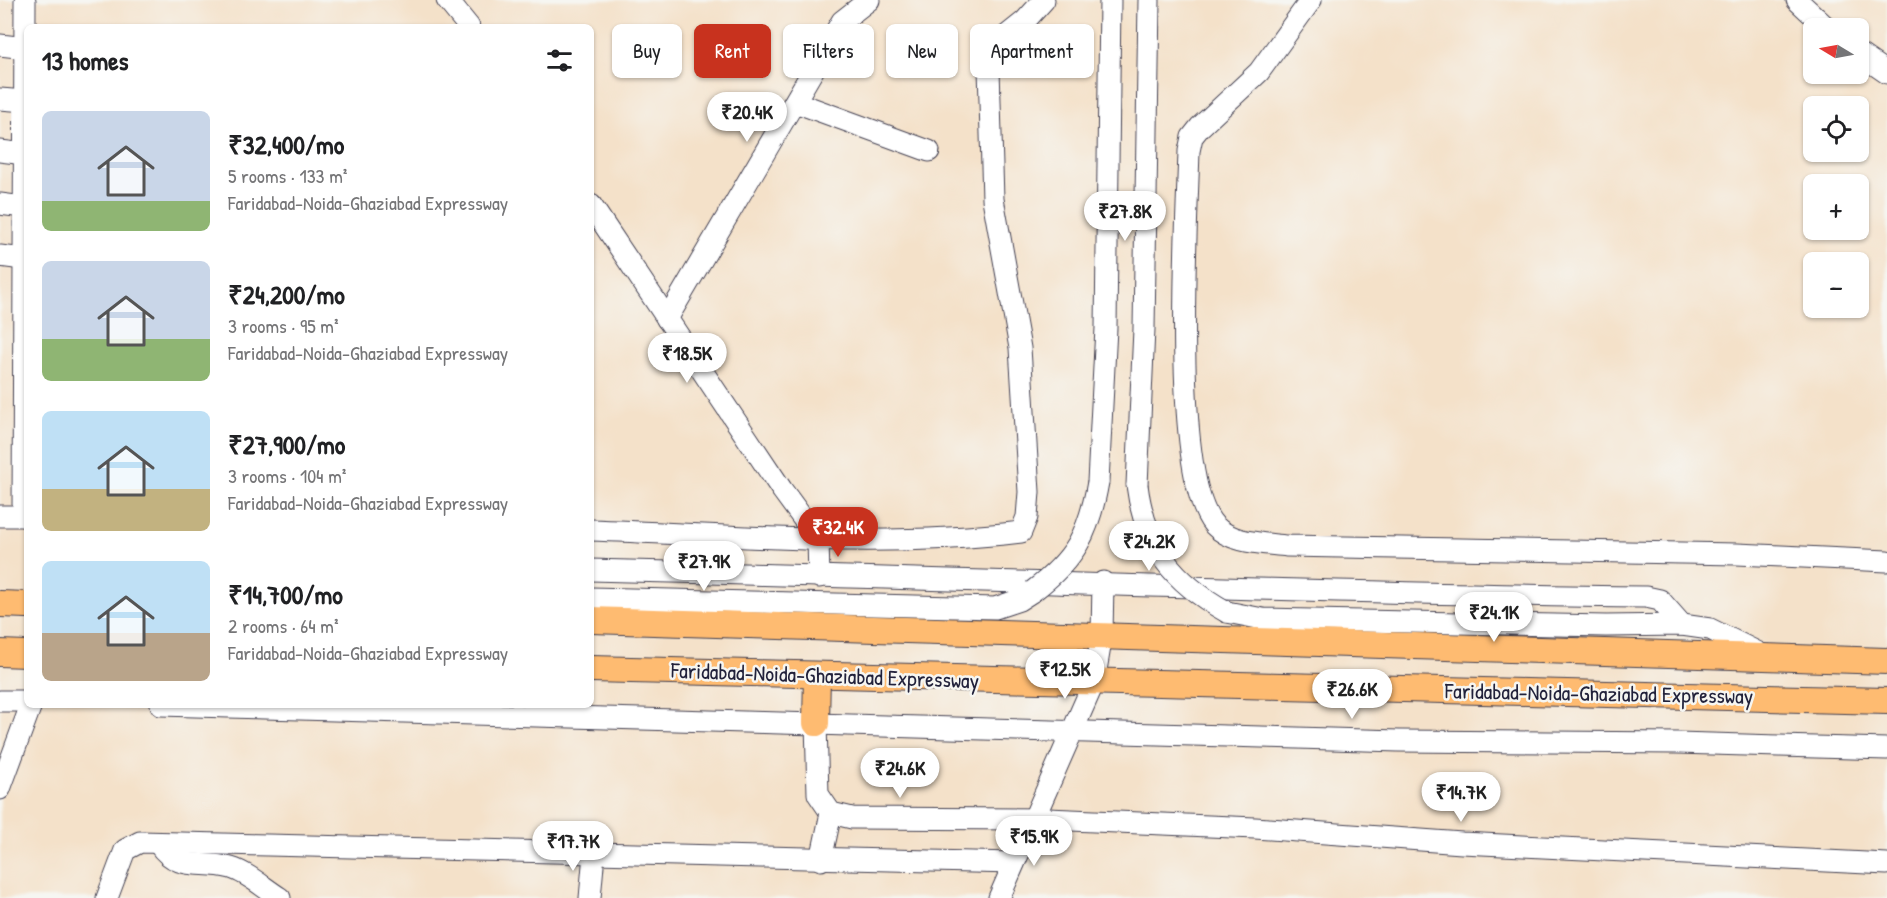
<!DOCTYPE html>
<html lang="en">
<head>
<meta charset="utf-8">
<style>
	:root { --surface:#fff; --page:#f2f2f2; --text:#202124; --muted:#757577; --accent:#c8321e }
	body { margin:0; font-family:"Patrick Hand",sans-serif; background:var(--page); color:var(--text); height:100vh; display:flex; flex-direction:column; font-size:22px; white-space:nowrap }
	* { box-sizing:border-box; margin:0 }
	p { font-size:20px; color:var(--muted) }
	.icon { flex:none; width:33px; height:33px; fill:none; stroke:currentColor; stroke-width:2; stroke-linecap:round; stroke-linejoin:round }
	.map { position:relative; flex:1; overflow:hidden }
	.sheet { position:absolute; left:24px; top:24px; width:570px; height:684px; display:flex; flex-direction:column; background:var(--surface); border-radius:9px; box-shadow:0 2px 4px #0004 }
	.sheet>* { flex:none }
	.top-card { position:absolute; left:612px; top:24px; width:570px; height:54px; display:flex; gap:12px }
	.needle { width:39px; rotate:280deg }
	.buttons { position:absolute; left:1803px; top:18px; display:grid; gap:12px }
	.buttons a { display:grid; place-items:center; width:66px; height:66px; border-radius:9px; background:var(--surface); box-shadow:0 2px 4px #0004; font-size:30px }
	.price { position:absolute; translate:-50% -51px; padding:0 14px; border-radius:21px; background:#fff; color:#222; font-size:20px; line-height:39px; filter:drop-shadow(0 2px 3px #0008) }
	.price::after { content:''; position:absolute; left:50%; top:36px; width:18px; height:14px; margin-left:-9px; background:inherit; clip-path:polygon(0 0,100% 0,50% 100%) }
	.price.current { background:var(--accent); color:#fff }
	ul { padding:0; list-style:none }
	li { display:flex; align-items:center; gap:18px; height:150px; padding:0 18px }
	li span { display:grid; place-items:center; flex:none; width:168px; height:120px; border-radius:9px; color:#555 }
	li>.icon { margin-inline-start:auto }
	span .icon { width:72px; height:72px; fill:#fffc; stroke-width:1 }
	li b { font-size:26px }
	h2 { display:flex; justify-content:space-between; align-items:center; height:72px; padding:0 18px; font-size:26px }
	.pill { padding:0 21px; border-radius:9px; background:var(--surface); box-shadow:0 2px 4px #0004; font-size:21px; line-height:54px }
	.pill.current { background:var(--accent); color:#fff }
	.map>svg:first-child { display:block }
</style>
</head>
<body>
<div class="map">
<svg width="1887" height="898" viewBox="0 0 1887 898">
	<rect width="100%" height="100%" fill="#f6f6f2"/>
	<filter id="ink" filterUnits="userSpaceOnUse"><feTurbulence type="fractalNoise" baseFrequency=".0167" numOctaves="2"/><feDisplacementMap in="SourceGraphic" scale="12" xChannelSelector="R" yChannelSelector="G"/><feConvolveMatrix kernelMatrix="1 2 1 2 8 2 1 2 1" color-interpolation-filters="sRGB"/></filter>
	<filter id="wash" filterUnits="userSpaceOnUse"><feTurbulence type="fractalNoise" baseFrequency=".008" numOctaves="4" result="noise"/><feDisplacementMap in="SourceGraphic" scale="24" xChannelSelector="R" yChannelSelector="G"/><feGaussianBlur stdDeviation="1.35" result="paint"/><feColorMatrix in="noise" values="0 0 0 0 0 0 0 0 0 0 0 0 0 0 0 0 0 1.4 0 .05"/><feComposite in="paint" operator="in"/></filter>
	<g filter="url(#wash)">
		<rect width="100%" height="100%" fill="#f4e1c9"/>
	</g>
	<g filter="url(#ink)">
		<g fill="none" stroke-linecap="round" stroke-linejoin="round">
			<defs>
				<g id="minor">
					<polyline points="447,0 469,27"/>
					<path d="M1311,0L1259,72L1200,127L1192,137L1189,151C1187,223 1171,477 1214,525C1232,544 1264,543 1287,546L1737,554L1887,561"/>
					<polyline points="1797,0 1827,28"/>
					<polyline points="0,45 26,48"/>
					<polyline points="1858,53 1887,73"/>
					<polyline points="0,99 25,101"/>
					<polyline points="795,102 929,151"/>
					<polyline points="0,151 25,154"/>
					<polyline points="0,204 23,207"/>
					<polyline points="591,205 782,490 818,539 819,577"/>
					<polyline points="0,256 23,259"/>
					<polyline points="667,319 842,21 869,0"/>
					<polyline points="1098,482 1106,328 1110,0"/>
					<polyline points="1137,485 1144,329 1149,0"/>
					<polyline points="0,516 27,516"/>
					<polyline points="23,516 25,0"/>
					<path d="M591,530C733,535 879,549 1021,532L1027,517L1029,492L1020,348L993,199L989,69L995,45L1025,21L1044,0"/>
					<path d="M591,570C943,578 1294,593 1646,597L1660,600L1682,625"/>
					<polyline points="591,598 995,608 1019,600 1033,591"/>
					<polyline points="1227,612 1263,619 1606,626 1682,625 1710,629 1765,656"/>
					<polyline points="0,701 27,701"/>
					<polyline points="161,705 1399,741 1678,743 1887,749"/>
					<polyline points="816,723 818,794 831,813 852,818 1048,819 1255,828 1462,843 1887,864"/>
					<polyline points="0,789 31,705"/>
					<path d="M158,843C179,874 201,859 231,868C248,873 264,888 280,898"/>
					<polyline points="821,860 831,813"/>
					<polyline points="107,898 125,850 140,842 1014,863"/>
					<polyline points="590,898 594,854"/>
					<polyline points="999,898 1094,682 1102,635 1103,582"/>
				</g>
				<g id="major">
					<polyline points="0,604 27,605"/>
					<polyline points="591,620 1887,661"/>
					<polyline points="0,653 27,654"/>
					<polyline points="591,669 1887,701"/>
					<polyline points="816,723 817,675"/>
				</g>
			</defs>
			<use href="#minor" stroke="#423f50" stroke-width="23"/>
			<use href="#major" stroke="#423f50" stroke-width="28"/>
			<use href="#minor" stroke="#fff" stroke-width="21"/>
			<use href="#major" stroke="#febb71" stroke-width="26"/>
			<defs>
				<g id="minor-bridge">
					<path d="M1137,485C1145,547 1173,582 1227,612"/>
					<path d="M1033,591C1075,559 1089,534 1098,482"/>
				</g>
			</defs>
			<use href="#minor-bridge" stroke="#423f50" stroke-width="23" stroke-linecap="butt"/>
			<use href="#minor-bridge" stroke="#fff" stroke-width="21"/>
		</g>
	</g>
	<g text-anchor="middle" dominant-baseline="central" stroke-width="5" stroke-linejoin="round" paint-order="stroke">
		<g font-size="22" fill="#22223b" stroke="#f6f6f2">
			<text transform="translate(825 675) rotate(2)">Faridabad-Noida-Ghaziabad Expressway</text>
			<text transform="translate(1599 693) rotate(1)">Faridabad-Noida-Ghaziabad Expressway</text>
		</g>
	</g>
</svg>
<div class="buttons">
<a><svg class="needle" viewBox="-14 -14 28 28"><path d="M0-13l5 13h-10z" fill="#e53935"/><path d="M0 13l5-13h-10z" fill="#757577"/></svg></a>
<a><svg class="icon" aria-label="locate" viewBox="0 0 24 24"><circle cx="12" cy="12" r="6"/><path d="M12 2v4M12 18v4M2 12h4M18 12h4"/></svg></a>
<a>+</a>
<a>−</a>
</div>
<b class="price" style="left:747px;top:143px">₹20.4K</b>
<b class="price" style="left:1125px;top:242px">₹27.8K</b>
<b class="price" style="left:687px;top:384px">₹18.5K</b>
<b class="price current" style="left:838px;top:558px">₹32.4K</b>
<b class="price" style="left:1149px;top:572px">₹24.2K</b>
<b class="price" style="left:704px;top:592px">₹27.9K</b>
<b class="price" style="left:1494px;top:643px">₹24.1K</b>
<b class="price" style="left:1065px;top:700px">₹12.5K</b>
<b class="price" style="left:1352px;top:720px">₹26.6K</b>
<b class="price" style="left:900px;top:799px">₹24.6K</b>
<b class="price" style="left:1461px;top:823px">₹14.7K</b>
<b class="price" style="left:1034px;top:867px">₹15.9K</b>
<b class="price" style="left:573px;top:872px">₹17.7K</b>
<div class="top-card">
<a class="pill">Buy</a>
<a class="pill current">Rent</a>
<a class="pill">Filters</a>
<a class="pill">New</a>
<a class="pill">Apartment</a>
</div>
<section class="sheet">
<h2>13 homes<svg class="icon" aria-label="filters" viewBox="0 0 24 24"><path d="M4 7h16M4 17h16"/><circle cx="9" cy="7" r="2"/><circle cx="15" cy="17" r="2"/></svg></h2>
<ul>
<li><span style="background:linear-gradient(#c9d6e8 75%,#8fb573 0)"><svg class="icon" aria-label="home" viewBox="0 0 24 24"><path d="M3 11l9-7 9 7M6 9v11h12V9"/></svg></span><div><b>₹32,400/mo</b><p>5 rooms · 133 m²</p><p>Faridabad-Noida-Ghaziabad Expressway</p></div></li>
<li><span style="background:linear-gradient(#c9d6e8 65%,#8fb573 0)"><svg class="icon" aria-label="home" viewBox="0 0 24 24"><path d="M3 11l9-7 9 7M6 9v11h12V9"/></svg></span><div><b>₹24,200/mo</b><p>3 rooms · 95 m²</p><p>Faridabad-Noida-Ghaziabad Expressway</p></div></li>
<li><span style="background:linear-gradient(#bfe0f5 65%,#c2b280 0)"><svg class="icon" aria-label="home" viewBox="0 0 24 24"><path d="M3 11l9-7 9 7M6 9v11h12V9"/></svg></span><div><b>₹27,900/mo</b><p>3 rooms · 104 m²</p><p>Faridabad-Noida-Ghaziabad Expressway</p></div></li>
<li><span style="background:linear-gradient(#bfe0f5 60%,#b9a48a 0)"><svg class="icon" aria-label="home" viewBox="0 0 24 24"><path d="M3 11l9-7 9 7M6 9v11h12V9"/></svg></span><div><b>₹14,700/mo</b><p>2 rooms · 64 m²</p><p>Faridabad-Noida-Ghaziabad Expressway</p></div></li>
</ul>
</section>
</div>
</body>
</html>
